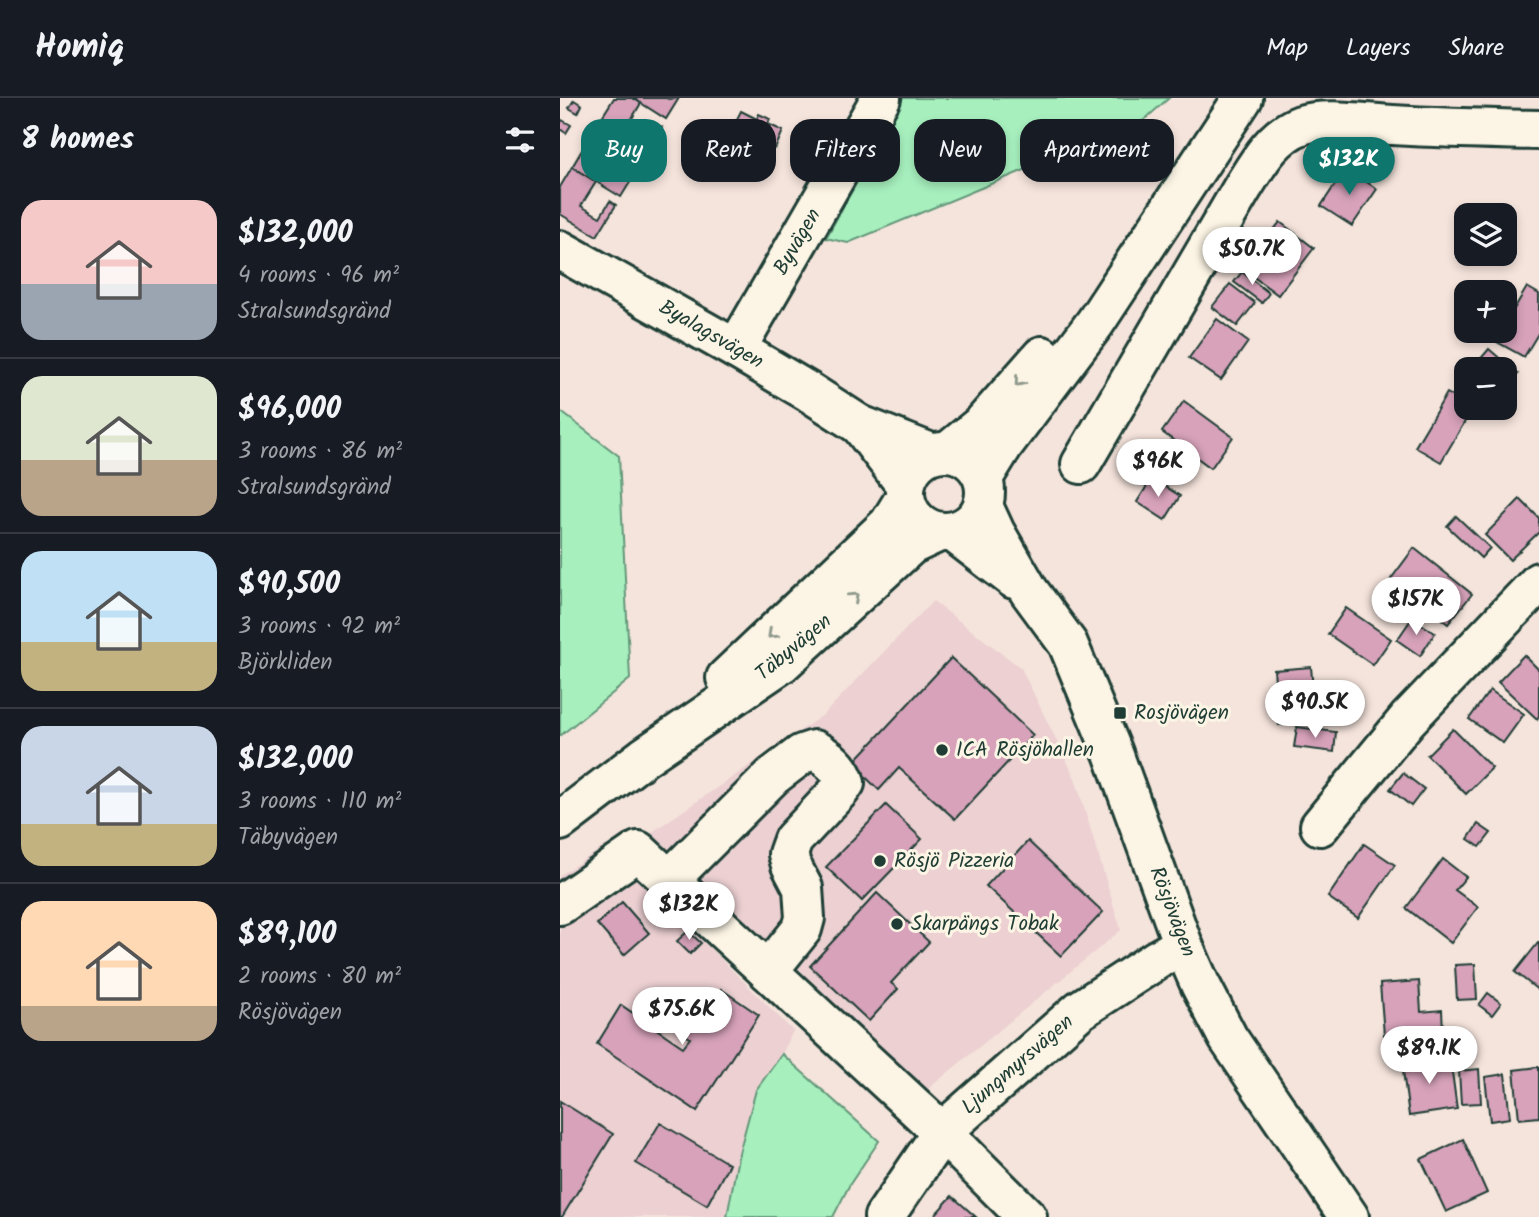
<!DOCTYPE html>
<html lang="en">
<head>
<meta charset="utf-8">
<style>
	:root { --surface:#171b24; --page:#242831; --text:#f1f3f6; --muted:#9ea1a6; --line:#363941; --accent:#0f766e }
	body { margin:0; font-family:Kalam,sans-serif; background:var(--page); color:var(--text); height:100vh; display:flex; flex-direction:column; font-size:26px; white-space:nowrap }
	* { box-sizing:border-box; margin:0 }
	p { font-size:23px; color:var(--muted) }
	.icon { flex:none; width:38px; height:38px; fill:none; stroke:currentColor; stroke-width:2; stroke-linecap:round; stroke-linejoin:round }
	.map { position:relative; flex:1; overflow:hidden }
	.panel { display:flex; flex-direction:column; background:var(--surface); width:560px }
	.panel>* { flex:none }
	.top-card { position:absolute; left:21px; top:21px; width:665px; height:63px; display:flex; gap:14px }
	.buttons { position:absolute; left:894px; top:105px; display:grid; gap:14px }
	.buttons a { display:grid; place-items:center; width:63px; height:63px; border-radius:14px; background:var(--surface); box-shadow:0 4px 10px #0003; font-size:35px }
	.price { position:absolute; translate:-50% -60px; padding:0 16px; border-radius:24px; background:#fff; color:#222; font-size:23px; line-height:46px; filter:drop-shadow(0 2px 4px #0008) }
	.price::after { content:''; position:absolute; left:50%; top:42px; width:21px; height:16px; margin-left:-10px; background:inherit; clip-path:polygon(0 0,100% 0,50% 100%) }
	.price.selected { background:var(--accent); color:#fff }
	ul { padding:0; list-style:none }
	li { display:flex; align-items:center; gap:21px; height:175px; padding:0 21px }
	li+li { border-top:2px solid var(--line) }
	li span { display:grid; place-items:center; flex:none; width:196px; height:140px; border-radius:21px; color:#555 }
	li>.icon { margin-inline-start:auto }
	span .icon { width:84px; height:84px; fill:#fffc; stroke-width:1 }
	li b { font-size:30px }
	h2 { display:flex; justify-content:space-between; align-items:center; height:84px; padding:0 21px; font-size:30px }
	.chip { padding:0 24px; border-radius:21px; background:var(--surface); box-shadow:0 4px 10px #0003; font-size:24px; line-height:63px }
	.chip.selected { background:var(--accent); color:#fff }
	header { display:flex; align-items:center; gap:42px; box-sizing:border-box; height:98px; padding:0 35px; background:var(--surface); border-bottom:2px solid var(--line) }
	header strong { font-size:33px }
	nav { display:flex; gap:38px; margin-inline-start:auto; font-size:24px }
	main { display:flex; flex:1; min-height:0 }
	.map>svg:first-child { display:block }
</style>
</head>
<body>
<header>
<strong>Homiq</strong>
<nav><a>Map</a><a>Layers</a><a>Share</a></nav>
</header>
<main>
<section class="panel">
<h2>8 homes<svg class="icon" aria-label="filters" viewBox="0 0 24 24"><path d="M4 7h16M4 17h16"/><circle cx="9" cy="7" r="2"/><circle cx="15" cy="17" r="2"/></svg></h2>
<ul>
<li><span style="background:linear-gradient(#f6c9c9 60%,#9aa5b1 0)"><svg class="icon" aria-label="home" viewBox="0 0 24 24"><path d="M3 11l9-7 9 7M6 9v11h12V9"/></svg></span><div><b>$132,000</b><p>4 rooms · 96 m²</p><p>Stralsundsgränd</p></div></li>
<li><span style="background:linear-gradient(#dfe7d0 60%,#b9a48a 0)"><svg class="icon" aria-label="home" viewBox="0 0 24 24"><path d="M3 11l9-7 9 7M6 9v11h12V9"/></svg></span><div><b>$96,000</b><p>3 rooms · 86 m²</p><p>Stralsundsgränd</p></div></li>
<li><span style="background:linear-gradient(#bfe0f5 65%,#c2b280 0)"><svg class="icon" aria-label="home" viewBox="0 0 24 24"><path d="M3 11l9-7 9 7M6 9v11h12V9"/></svg></span><div><b>$90,500</b><p>3 rooms · 92 m²</p><p>Björkliden</p></div></li>
<li><span style="background:linear-gradient(#c9d6e8 70%,#c2b280 0)"><svg class="icon" aria-label="home" viewBox="0 0 24 24"><path d="M3 11l9-7 9 7M6 9v11h12V9"/></svg></span><div><b>$132,000</b><p>3 rooms · 110 m²</p><p>Täbyvägen</p></div></li>
<li><span style="background:linear-gradient(#ffd9b3 75%,#b9a48a 0)"><svg class="icon" aria-label="home" viewBox="0 0 24 24"><path d="M3 11l9-7 9 7M6 9v11h12V9"/></svg></span><div><b>$89,100</b><p>2 rooms · 80 m²</p><p>Rösjövägen</p></div></li>
</ul>
</section>
<div class="map">
<svg width="979" height="1119" viewBox="0 0 979 1119">
	<rect width="100%" height="100%" fill="#f5e4dc"/>
	<filter id="ink" filterUnits="userSpaceOnUse"><feTurbulence type="fractalNoise" baseFrequency=".0143" numOctaves="2"/><feDisplacementMap in="SourceGraphic" scale="14" xChannelSelector="R" yChannelSelector="G"/><feConvolveMatrix kernelMatrix="1 2 1 2 8 2 1 2 1" color-interpolation-filters="sRGB"/></filter>
	<g filter="url(#ink)">
		<g fill="#ecd0d2">
			<polygon points="373,503 461,570 515,680 561,832 357,1000 85,739 263,617"/>
			<polygon points="47,747 233,933 222,956 196,992 178,1059 167,1119 0,1119 0,777"/>
		</g>
		<g fill="#a7f0be" stroke="#639679" stroke-width="2">
			<polygon points="343,0 609,0 583,23 288,145 266,140"/>
			<polygon points="0,313 59,358 70,581 0,638"/>
			<polygon points="222,956 319,1043 290,1086 273,1119 167,1119 178,1059 196,992"/>
		</g>
		<g fill="#d7a2ba" stroke="#1f3d34" stroke-width="2">
			<polygon points="54,0 73,0 81,5 67,29 86,41 95,25 102,29 84,60 35,30"/>
			<polygon points="73,0 106,0 109,1 119,0 106,21"/>
			<polygon points="14,2 22,7 18,15 9,10"/>
			<polygon points="181,13 197,21 199,16 210,21 208,26 223,33 215,51 172,31"/>
			<polygon points="2,22 11,27 6,35 0,31 0,26"/>
			<polygon points="35,30 59,44 43,71 62,82 73,64 80,68 61,99 12,69"/>
			<polygon points="12,69 36,84 21,108 40,119 50,103 56,107 37,138 0,116 0,89"/>
			<polygon points="786,70 817,91 792,128 761,108"/>
			<polygon points="720,124 754,150 718,197 683,171"/>
			<polygon points="682,174 709,195 702,205 674,184"/>
			<polygon points="670,186 695,205 677,228 652,209"/>
			<polygon points="967,189 979,196 979,234 964,259 935,243 941,233 945,233 945,226"/>
			<polygon points="657,221 688,244 661,282 629,260"/>
			<polygon points="929,251 958,276 945,291 945,271 912,271"/>
			<polygon points="887,295 906,306 906,310 913,310 881,364 855,349"/>
			<polygon points="624,303 673,339 651,370 602,334"/>
			<polygon points="592,380 620,398 605,422 577,404"/>
			<polygon points="960,401 979,420 979,434 950,462 925,437"/>
			<polygon points="896,418 930,450 921,460 887,428"/>
			<polygon points="854,450 912,496 888,526 831,481"/>
			<polygon points="786,510 831,541 813,567 768,536"/>
			<polygon points="852,520 875,535 860,558 837,542"/>
			<polygon points="964,557 979,572 979,618 977,621 938,584"/>
			<polygon points="391,560 473,637 395,721 339,670 319,692 292,666"/>
			<polygon points="751,569 756,623 719,627 714,572"/>
			<polygon points="930,592 964,616 943,645 909,621"/>
			<polygon points="737,629 776,634 774,654 734,649"/>
			<polygon points="893,631 932,670 906,696 867,657"/>
			<polygon points="843,675 864,691 851,708 830,691"/>
			<polygon points="326,707 362,741 302,803 266,769"/>
			<polygon points="918,726 931,735 920,749 908,741"/>
			<polygon points="468,743 543,814 501,858 426,788"/>
			<polygon points="804,746 835,767 798,820 768,799"/>
			<polygon points="883,761 906,779 895,792 918,809 891,845 846,810"/>
			<polygon points="317,795 369,844 331,885 338,891 309,923 250,868"/>
			<polygon points="62,804 89,835 64,857 37,826"/>
			<polygon points="128,833 141,845 130,856 117,843"/>
			<polygon points="978,845 979,845 979,893 955,874"/>
			<polygon points="915,866 917,901 897,902 895,867"/>
			<polygon points="859,883 861,914 882,912 883,933 824,937 820,886"/>
			<polygon points="161,891 199,917 137,1013 37,946 61,907 123,949 130,940 119,933 137,904 148,912"/>
			<polygon points="928,895 941,905 932,917 919,907"/>
			<polygon points="890,959 897,1011 849,1018 842,965"/>
			<polygon points="979,969 979,1019 959,1021 954,972"/>
			<polygon points="919,971 921,1005 901,1006 899,973"/>
			<polygon points="945,976 950,1020 930,1023 925,979"/>
			<polygon points="0,1003 53,1036 2,1119 0,1119"/>
			<polygon points="100,1025 169,1066 147,1107 76,1065"/>
			<polygon points="903,1041 927,1095 886,1114 861,1061"/>
			<polygon points="392,1098 416,1119 373,1119"/>
		</g>
		<g fill="none" stroke-linecap="round" stroke-linejoin="round">
			<defs>
				<g id="minor">
					<polyline points="0,152 176,251 249,294 300,327 371,355"/>
					<polyline points="176,251 321,0"/>
					<polyline points="300,327 345,386"/>
					<path d="M521,366L683,89C698,65 713,37 741,27C764,19 808,26 833,27C882,30 930,31 979,32"/>
					<polyline points="423,408 435,434 469,493 508,546 553,655 623,847 640,886 668,940 789,1119"/>
					<polyline points="393,434 454,481"/>
					<polyline points="760,728 848,621 979,484"/>
					<path d="M109,782L213,678L242,656L254,652C267,658 282,671 285,685L280,692L233,742L228,756L231,767L243,790L245,820L242,831L208,873"/>
					<polyline points="0,807 78,753 382,1034 467,1119"/>
					<polyline points="324,1119 382,1034 520,912 598,861 623,847"/>
				</g>
				<g id="major">
					<polyline points="389,353 422,326 482,258"/>
					<circle cx="385" cy="394" r="40"/>
					<polyline points="423,380 444,346 535,225 683,0"/>
					<polyline points="166,580 329,426 345,400"/>
					<polyline points="0,723 84,659 222,565 351,447 379,434"/>
				</g>
			</defs>
			<use href="#minor" stroke="#1f3d34" stroke-width="44"/>
			<use href="#major" stroke="#1f3d34" stroke-width="44"/>
			<use href="#minor" stroke="#fcf5e5" stroke-width="38"/>
			<use href="#major" stroke="#fcf5e5" stroke-width="38"/>
		</g>
		<defs><path id="oneway-chevron" d="M-2-3.5L2.5 0L-2 3.5" fill="none" stroke-width="1.6" stroke-linecap="round" stroke-linejoin="round" transform="scale(1.75)"/></defs>
		<g stroke="#8e998c">
			<use href="#oneway-chevron" transform="translate(459 284) rotate(131)"/>
			<use href="#oneway-chevron" transform="translate(294 499) rotate(-42)"/>
			<use href="#oneway-chevron" transform="translate(212 536) rotate(137)"/>
		</g>
	</g>
	<g fill="#1f3d34" stroke="#fcf5e5" stroke-width="2.5">
		<rect x="553" y="608" width="14" height="14" rx="3.5"/>
		<circle cx="382" cy="652" r="7"/>
		<circle cx="320" cy="763" r="7"/>
		<circle cx="337" cy="826" r="7"/>
	</g>
	<g text-anchor="middle" dominant-baseline="central" stroke-width="6" stroke-linejoin="round" paint-order="stroke">
		<g font-size="21" fill="#1f3d34" stroke="#fcf5e5">
			<text transform="translate(238 144) rotate(-60)">Byvägen</text>
			<text transform="translate(151 237) rotate(30)">Byalagsvägen</text>
			<text transform="translate(234 550) rotate(-40)">Täbyvägen</text>
			<text transform="translate(612 814) rotate(69)">Rösjövägen</text>
			<text transform="translate(458 967) rotate(-41)">Ljungmyrsvägen</text>
		</g>
		<g font-size="21" fill="#1f3d34" stroke="#fcf5e5" text-anchor="start">
			<text x="574" y="615">Rosjövägen</text>
			<text x="396" y="652">ICA Rösjöhallen</text>
			<text x="334" y="763">Rösjö Pizzeria</text>
			<text x="351" y="826">Skarpängs Tobak</text>
		</g>
	</g>
</svg>
<div class="buttons">
<a><svg class="icon" aria-label="layers" viewBox="0 0 24 24"><path d="M12 4l9 5-9 5-9-5zM3 14l9 5 9-5"/></svg></a>
<a>+</a>
<a>−</a>
</div>
<b class="price selected" style="left:789px;top:99px">$132K</b>
<b class="price" style="left:692px;top:189px">$50.7K</b>
<b class="price" style="left:598px;top:401px">$96K</b>
<b class="price" style="left:856px;top:539px">$157K</b>
<b class="price" style="left:755px;top:642px">$90.5K</b>
<b class="price" style="left:129px;top:844px">$132K</b>
<b class="price" style="left:122px;top:949px">$75.6K</b>
<b class="price" style="left:869px;top:988px">$89.1K</b>
<div class="top-card">
<a class="chip selected">Buy</a>
<a class="chip">Rent</a>
<a class="chip">Filters</a>
<a class="chip">New</a>
<a class="chip">Apartment</a>
</div>
</div>
</main>
</body>
</html>
